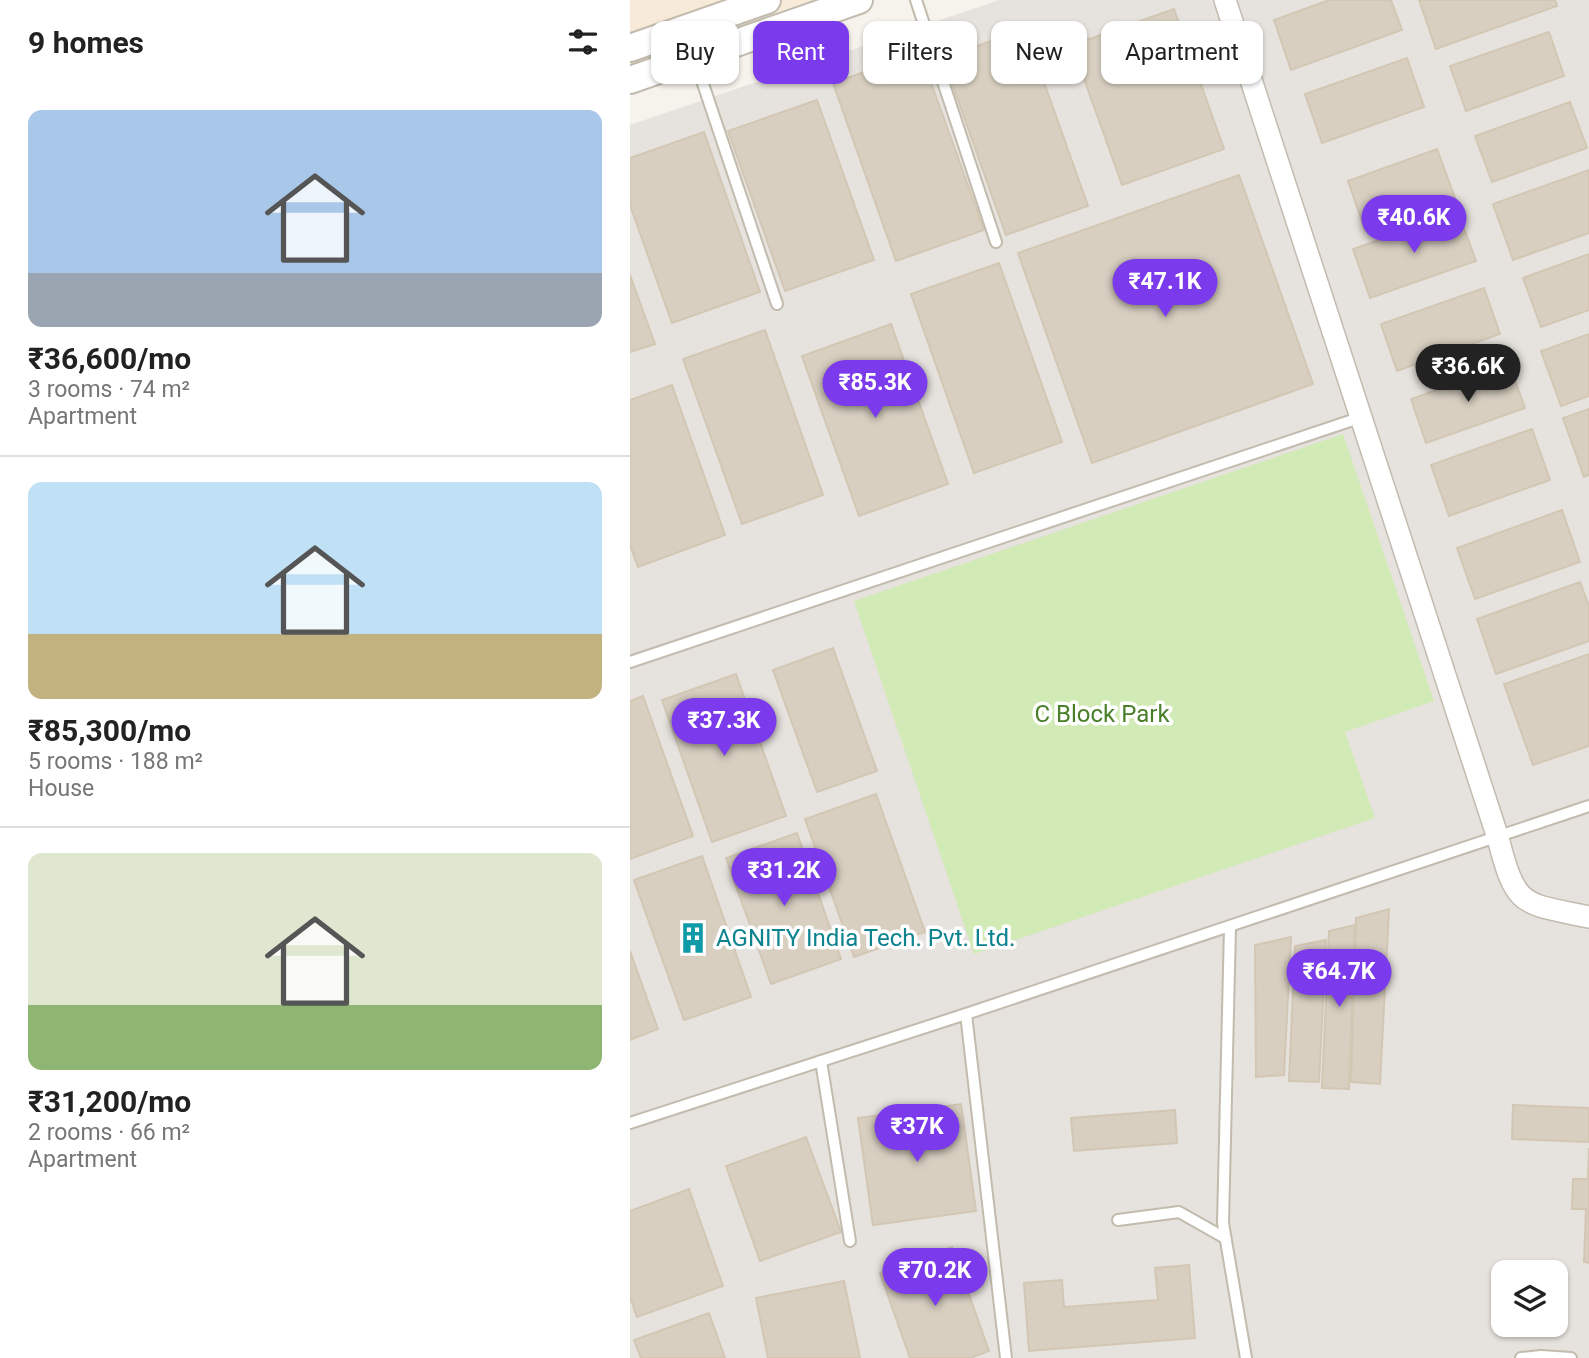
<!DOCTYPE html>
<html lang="en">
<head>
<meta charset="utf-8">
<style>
	:root { --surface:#fff; --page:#f2f2f2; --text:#222; --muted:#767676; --line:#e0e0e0; --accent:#7c3aed }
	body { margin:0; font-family:Roboto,sans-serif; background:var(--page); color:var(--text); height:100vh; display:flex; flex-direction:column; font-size:26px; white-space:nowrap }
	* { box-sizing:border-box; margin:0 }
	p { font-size:23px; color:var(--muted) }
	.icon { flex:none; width:38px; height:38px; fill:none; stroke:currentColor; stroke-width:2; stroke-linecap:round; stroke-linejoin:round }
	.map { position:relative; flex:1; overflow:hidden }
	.sheet { display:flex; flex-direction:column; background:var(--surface); width:630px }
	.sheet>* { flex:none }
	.guide { position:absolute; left:21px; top:21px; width:665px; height:63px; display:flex; gap:14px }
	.tools { position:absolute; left:861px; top:1260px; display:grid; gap:14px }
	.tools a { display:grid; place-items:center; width:77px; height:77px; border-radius:14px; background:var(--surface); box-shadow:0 2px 5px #0004; font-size:35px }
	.price { position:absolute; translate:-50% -60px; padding:0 16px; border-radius:24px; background:var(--accent); color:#fff; font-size:23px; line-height:46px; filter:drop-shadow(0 2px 4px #0008) }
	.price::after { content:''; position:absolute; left:50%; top:42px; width:21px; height:16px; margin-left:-10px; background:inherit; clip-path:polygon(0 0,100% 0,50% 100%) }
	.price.on { background:#222; color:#fff }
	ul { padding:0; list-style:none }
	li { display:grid; align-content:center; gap:14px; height:371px; padding:0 28px }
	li+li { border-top:2px solid var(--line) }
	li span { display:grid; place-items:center; height:217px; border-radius:14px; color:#555 }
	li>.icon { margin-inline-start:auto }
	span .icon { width:126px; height:126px; fill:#fffc; stroke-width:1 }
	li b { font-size:30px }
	h2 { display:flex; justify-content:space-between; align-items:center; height:84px; padding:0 28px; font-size:30px }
	.pill { padding:0 24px; border-radius:14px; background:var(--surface); box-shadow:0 2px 5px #0004; font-size:24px; line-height:63px }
	.pill.on { background:var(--accent); color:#fff }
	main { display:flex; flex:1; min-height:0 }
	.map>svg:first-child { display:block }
</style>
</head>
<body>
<main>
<section class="sheet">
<h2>9 homes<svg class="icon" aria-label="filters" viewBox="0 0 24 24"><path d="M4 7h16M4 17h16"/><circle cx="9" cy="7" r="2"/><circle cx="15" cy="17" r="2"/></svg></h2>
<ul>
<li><span style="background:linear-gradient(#a9c7e8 75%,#9aa5b1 0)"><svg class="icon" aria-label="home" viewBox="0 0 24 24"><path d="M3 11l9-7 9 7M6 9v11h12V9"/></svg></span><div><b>₹36,600/mo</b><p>3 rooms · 74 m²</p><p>Apartment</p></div></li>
<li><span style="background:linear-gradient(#bfe0f5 70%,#c2b280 0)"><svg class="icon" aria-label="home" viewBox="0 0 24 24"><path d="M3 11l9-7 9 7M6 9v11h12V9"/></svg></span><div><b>₹85,300/mo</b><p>5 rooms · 188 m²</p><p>House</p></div></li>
<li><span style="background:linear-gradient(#dfe7d0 70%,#8fb573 0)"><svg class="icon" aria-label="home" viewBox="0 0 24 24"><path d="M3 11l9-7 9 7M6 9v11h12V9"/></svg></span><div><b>₹31,200/mo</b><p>2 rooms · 66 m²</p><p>Apartment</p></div></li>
</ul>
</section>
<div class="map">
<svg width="959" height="1358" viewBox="0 0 959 1358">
	<rect width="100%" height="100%" fill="#f6f3ec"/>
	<polygon fill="#f7ead8" points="0,0 217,0 0,78"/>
	<path fill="#e6e2dd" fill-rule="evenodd" d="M369,0H959V1358H0V125ZM873,1272H926V1325H873Z"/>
	<polygon fill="#d2eab5" points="713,434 804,701 715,732 745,818 344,954 224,601"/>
	<g fill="#d8cfc1" stroke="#d3c7b4" stroke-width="2">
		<polygon points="699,0 761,0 772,30 661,70 644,20"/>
		<polygon points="789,0 925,0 927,6 806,49"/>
		<polygon points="544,9 594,149 492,185 442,45"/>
		<polygon points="395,29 458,206 376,235 313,58"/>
		<polygon points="919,32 934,76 836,111 820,66"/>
		<polygon points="290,52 354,230 266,261 203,83"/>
		<polygon points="777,58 794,107 692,143 675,94"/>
		<polygon points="187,100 244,260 155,291 98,131"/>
		<polygon points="940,102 957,148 862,182 845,136"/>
		<polygon points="74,132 130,292 42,323 0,205 0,158"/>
		<polygon points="807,149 825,198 735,230 718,181"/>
		<polygon points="959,170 959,233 883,260 863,204"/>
		<polygon points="609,175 683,384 462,463 388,253"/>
		<polygon points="828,212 846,261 740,298 723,249"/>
		<polygon points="959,254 959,310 911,327 893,278"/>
		<polygon points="369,263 432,442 344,473 281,294"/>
		<polygon points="0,275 25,344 0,352"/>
		<polygon points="854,288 870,334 767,371 751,324"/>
		<polygon points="261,324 318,484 229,516 172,356"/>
		<polygon points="135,330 193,495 112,524 53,359"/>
		<polygon points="959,334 959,396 931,406 911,351"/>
		<polygon points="879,364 895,408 796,443 781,399"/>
		<polygon points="42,385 95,535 8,567 0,545 0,400"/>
		<polygon points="959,409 959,475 954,477 933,418"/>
		<polygon points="902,429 920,480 819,516 801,465"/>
		<polygon points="932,510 950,562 845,599 827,548"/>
		<polygon points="950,582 959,606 959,641 866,674 847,619"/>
		<polygon points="203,648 247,771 187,792 143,670"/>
		<polygon points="959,654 959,746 903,765 874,684"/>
		<polygon points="106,674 156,816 82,842 32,700"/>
		<polygon points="13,696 63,836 0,859 0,701"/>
		<polygon points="246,794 295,932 224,957 175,819"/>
		<polygon points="167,833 211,959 141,984 96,858"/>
		<polygon points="72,856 121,997 54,1020 4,880"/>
		<polygon points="759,909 750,1084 721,1082 726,918"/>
		<polygon points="725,925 719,1089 692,1088 699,931"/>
		<polygon points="661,937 654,1075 626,1077 625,945"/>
		<polygon points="696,940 689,1082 659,1081 665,946"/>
		<polygon points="0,951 28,1029 0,1040"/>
		<polygon points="331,1104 346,1211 243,1225 228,1118"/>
		<polygon points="883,1105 959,1108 959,1142 882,1139"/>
		<polygon points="545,1110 547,1143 444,1151 441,1118"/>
		<polygon points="176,1137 211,1232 130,1261 96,1166"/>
		<polygon points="959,1148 959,1263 954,1262 956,1209 942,1209 943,1179 958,1179"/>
		<polygon points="59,1189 93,1286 7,1317 0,1297 0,1211"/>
		<polygon points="322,1247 359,1351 340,1358 280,1358 250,1273"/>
		<polygon points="559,1265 565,1338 399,1351 394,1283 432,1280 434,1307 528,1300 525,1268"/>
		<polygon points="214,1281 230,1358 138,1358 126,1298"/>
		<polygon points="79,1313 95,1358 11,1358 4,1340"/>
	</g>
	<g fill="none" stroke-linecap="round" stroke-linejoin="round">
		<defs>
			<g id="service">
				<polyline points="286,0 366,242"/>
				<polyline points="64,57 147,304"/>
				<polyline points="0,662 732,417"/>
				<polyline points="600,927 593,1223 616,1358"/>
				<polyline points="336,1014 376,1358"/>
				<polyline points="191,1061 220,1241"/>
				<polyline points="0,1123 336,1014 959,806"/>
				<polyline points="488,1220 549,1212 595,1238"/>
				<polyline points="891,1358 911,1356 941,1358"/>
			</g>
			<path id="minor" d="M595,0L868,838C886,908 891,903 959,917"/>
			<g id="tertiary">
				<polyline points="0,48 137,0"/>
				<polyline points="0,80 229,0"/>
			</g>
		</defs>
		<use href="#service" stroke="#c2bbae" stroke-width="14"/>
		<use href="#minor" stroke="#c2bbae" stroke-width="24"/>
		<use href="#tertiary" stroke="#c2bbae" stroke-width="30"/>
		<use href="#service" stroke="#fff" stroke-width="10"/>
		<use href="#minor" stroke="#fff" stroke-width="21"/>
		<use href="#tertiary" stroke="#fff" stroke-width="26"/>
	</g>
	<defs>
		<symbol id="building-bare" viewBox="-9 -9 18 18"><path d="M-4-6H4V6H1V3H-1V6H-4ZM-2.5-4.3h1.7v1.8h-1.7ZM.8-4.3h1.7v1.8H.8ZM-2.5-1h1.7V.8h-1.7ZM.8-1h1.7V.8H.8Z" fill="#0f9aa8" stroke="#fff" stroke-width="2.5" paint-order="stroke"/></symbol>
	</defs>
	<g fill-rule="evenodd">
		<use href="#building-bare" x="41" y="916" width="44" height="44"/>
	</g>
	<g text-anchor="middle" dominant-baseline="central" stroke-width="7" stroke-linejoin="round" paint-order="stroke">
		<g font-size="24" fill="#4a7f2a" stroke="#fff">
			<text x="472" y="714">C Block Park</text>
		</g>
		<g font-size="24" fill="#0d838f" stroke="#fff" text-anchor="start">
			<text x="86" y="938">AGNITY India Tech. Pvt. Ltd.</text>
		</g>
	</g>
</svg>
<div class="tools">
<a><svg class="icon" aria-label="layers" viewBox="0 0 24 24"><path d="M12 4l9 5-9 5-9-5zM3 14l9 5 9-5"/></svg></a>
</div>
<b class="price" style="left:784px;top:255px">₹40.6K</b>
<b class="price" style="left:535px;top:319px">₹47.1K</b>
<b class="price on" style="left:838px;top:404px">₹36.6K</b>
<b class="price" style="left:245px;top:420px">₹85.3K</b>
<b class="price" style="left:94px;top:758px">₹37.3K</b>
<b class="price" style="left:154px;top:908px">₹31.2K</b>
<b class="price" style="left:709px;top:1009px">₹64.7K</b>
<b class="price" style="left:287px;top:1164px">₹37K</b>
<b class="price" style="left:305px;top:1308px">₹70.2K</b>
<div class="guide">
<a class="pill">Buy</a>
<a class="pill on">Rent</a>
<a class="pill">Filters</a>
<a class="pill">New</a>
<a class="pill">Apartment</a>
</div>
</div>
</main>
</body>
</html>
